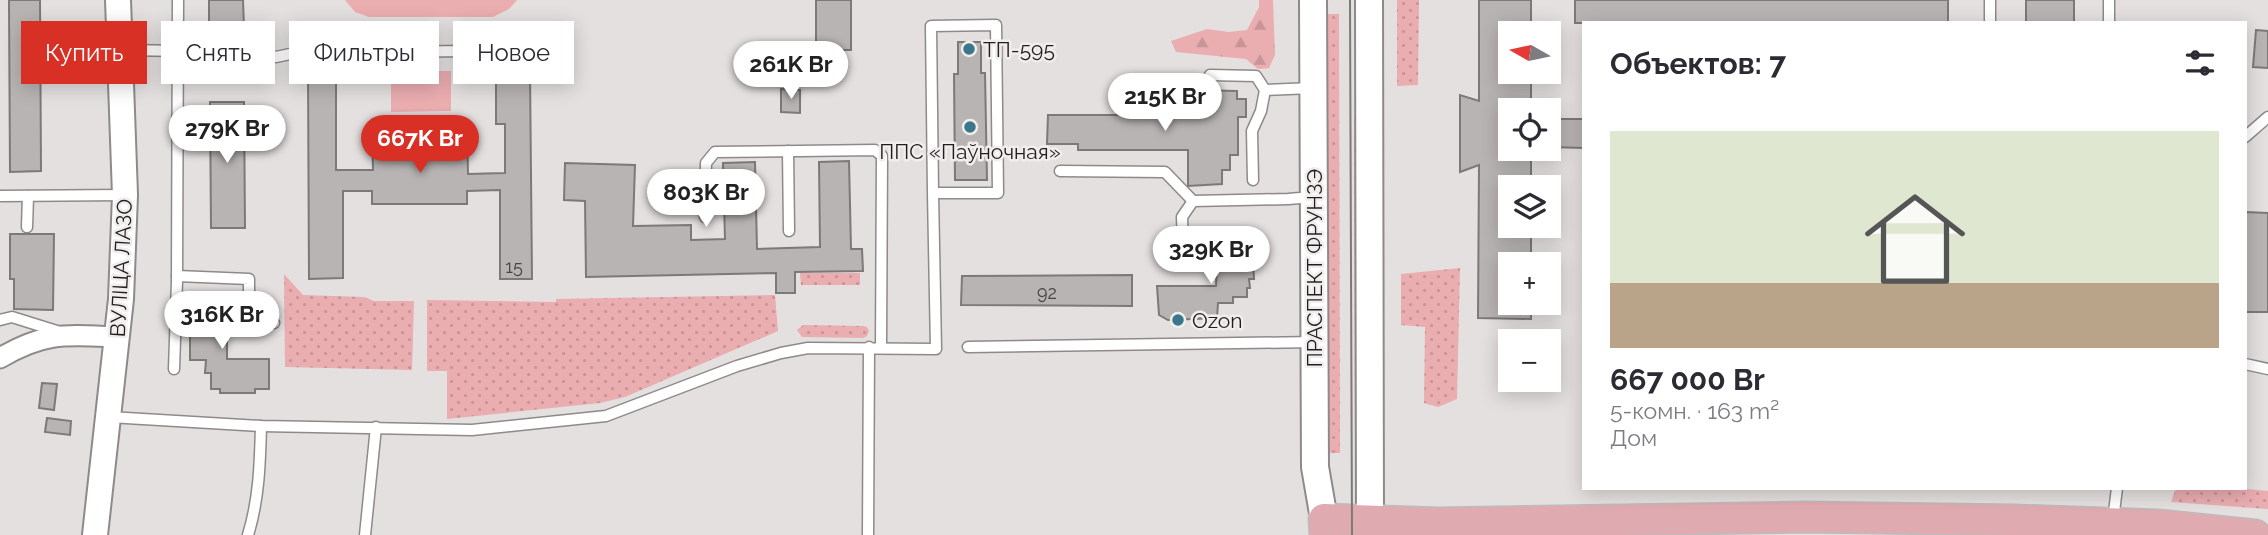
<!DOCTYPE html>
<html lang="ru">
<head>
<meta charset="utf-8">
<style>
	:root { --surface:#fff; --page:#f2f2f3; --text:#2b2b33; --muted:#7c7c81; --line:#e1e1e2; --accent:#d93025 }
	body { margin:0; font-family:Raleway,sans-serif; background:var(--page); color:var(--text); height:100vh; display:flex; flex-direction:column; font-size:26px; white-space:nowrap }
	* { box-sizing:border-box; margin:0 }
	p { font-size:23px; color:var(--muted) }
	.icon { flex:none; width:38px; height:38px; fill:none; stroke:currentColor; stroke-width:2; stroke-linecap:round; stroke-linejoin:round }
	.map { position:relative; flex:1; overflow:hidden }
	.panel { position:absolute; left:1582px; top:21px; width:665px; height:469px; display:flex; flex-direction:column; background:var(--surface); border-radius:0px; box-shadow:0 4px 18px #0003 }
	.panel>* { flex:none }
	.banner { position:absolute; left:21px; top:21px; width:665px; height:63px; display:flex; gap:14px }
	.needle { width:46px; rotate:279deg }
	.tools { position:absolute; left:1498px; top:21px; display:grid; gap:14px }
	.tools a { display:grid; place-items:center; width:63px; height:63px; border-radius:0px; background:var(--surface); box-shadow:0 4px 18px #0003; font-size:35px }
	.price { position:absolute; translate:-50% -60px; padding:0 16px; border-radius:24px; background:#fff; color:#222; font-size:23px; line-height:46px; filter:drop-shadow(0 2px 4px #0008) }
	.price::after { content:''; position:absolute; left:50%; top:42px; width:21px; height:16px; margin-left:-10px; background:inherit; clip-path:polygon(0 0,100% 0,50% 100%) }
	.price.selected { background:var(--accent); color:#fff }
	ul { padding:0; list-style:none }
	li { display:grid; align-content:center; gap:14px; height:371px; padding:0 28px }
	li+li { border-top:2px solid var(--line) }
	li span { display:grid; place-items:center; height:217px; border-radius:0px; color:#555 }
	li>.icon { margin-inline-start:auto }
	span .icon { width:126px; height:126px; fill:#fffc; stroke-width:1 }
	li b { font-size:30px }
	h2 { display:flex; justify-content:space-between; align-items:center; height:84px; padding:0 28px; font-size:30px }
	.pill { padding:0 24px; border-radius:0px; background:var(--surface); box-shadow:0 4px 18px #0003; font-size:24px; line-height:63px }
	.pill.selected { background:var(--accent); color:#fff }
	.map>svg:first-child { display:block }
</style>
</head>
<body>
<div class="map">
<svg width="2268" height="535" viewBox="0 0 2268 535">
	<defs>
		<pattern id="grass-dots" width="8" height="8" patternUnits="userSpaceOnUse" patternTransform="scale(1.75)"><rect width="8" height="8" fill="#eaadb0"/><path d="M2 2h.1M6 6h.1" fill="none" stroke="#c89497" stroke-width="1.8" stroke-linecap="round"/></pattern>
		<pattern id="forest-firs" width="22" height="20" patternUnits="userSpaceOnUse" patternTransform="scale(1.75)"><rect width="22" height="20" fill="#eaadb0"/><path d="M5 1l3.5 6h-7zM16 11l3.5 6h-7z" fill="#c89497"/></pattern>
	</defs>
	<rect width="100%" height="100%" fill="#e5e0e0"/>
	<g fill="url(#grass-dots)">
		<polygon points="1397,0 1419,0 1418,85 1397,86"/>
		<polygon points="1326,14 1339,14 1340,453 1328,453"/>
		<polygon points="1354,116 1362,116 1363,452 1355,452"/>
		<polygon points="1460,268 1457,399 1438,407 1424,403 1425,327 1401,325 1401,274"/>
		<polygon points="800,273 860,273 860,285 801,285"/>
		<polygon points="284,274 303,295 364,297 374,301 414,301 412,370 285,367"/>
		<polygon points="775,295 778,331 625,397 600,403 447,419 447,371 427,371 427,300 556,302 556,299"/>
		<polygon points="803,325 863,326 867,327 869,331 867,336 863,338 802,337 797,330"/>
		<polygon points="2176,488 2238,488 2268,491 2268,509 2171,502"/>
	</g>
	<polygon fill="url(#forest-firs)" points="1259,0 1273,0 1275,55 1269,68 1258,69 1246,59 1176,52 1171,41 1207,29 1229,32 1247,30 1259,7"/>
	<g fill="#eaadb0">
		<polygon points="345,0 517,0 509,9 493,17 369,17 355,12"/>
		<polygon points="391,71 451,71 451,111 391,112"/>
	</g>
	<g fill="#b9b4b4" stroke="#7d7979" stroke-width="2">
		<polygon points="9,0 40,0 41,171 10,172"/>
		<polygon points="209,0 243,0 244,28 209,28"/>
		<rect x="816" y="0" width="35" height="50"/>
		<polygon points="1479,0 1531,0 1531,33 1510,33 1510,72 1531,72 1531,110 1510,110 1510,149 1531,149 1531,187 1510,187 1510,226 1531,226 1531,264 1510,264 1510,303 1531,303 1531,319 1478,318 1479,165 1460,172 1460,95 1479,101"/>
		<rect x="1575" y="0" width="373" height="23"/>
		<rect x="2026" y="0" width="48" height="23"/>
		<polygon points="2256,30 2268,31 2268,68 2253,67"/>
		<polygon points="958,42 981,42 981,73 985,73 987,180 955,180 954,74 958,74"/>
		<polygon points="530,72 532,279 500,279 500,190 467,191 467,204 372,204 372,191 343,191 343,278 309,279 308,74 336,74 336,170 373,170 372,127 389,127 389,137 450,136 450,127 467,127 468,174 505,173 505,124 496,124 496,73"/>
		<polygon points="781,89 800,90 800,113 781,112"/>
		<polygon points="1188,90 1237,91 1237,99 1246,99 1246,117 1238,117 1238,155 1230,155 1230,170 1222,170 1222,184 1188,186 1188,150 1078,150 1078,144 1047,144 1048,115 1188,115"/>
		<polygon points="210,102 244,102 245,228 211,228"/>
		<polygon points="1549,119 1584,119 1584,148 1549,147"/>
		<polygon points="849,161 851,249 862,249 863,271 795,272 795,293 776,293 776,273 586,277 585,201 564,200 565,163 635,165 633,226 691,225 691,240 725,239 723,163 755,162 757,249 820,247 819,162"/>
		<polygon points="2245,212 2268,213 2268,312 2245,312"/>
		<polygon points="10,234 54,234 53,310 14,309 14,279 10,279"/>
		<polygon points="1218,239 1249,240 1249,263 1253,263 1254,279 1249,279 1250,288 1247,288 1247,297 1233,297 1233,303 1218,303 1217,318 1168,320 1159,315 1157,286 1216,286"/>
		<polygon points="1132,275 1132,306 961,305 962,276"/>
		<polygon points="190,298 222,299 222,321 227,321 227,359 269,359 269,389 255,389 255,393 220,393 220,389 211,389 211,373 205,373 206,360 190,360"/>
		<polygon points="42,383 57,384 54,410 39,408"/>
		<polygon points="47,418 71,421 70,435 45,432"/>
	</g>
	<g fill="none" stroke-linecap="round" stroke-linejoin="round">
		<defs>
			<g id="service">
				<polyline points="1990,0 1990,23"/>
				<polyline points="2109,23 2109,0"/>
				<polyline points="120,50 252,52 276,57 295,53 547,50"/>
				<polyline points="1210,75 1256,76 1265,90 1313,88"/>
				<polyline points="2245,137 2268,117"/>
				<polyline points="788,151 789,231"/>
				<polyline points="1060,171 1165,172 1193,201"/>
				<polyline points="1253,180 1252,131 1261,111 1265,90"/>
				<polyline points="0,196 124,195"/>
				<polyline points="705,217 706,163 715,152 875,150 882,156 881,347"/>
				<polyline points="27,227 28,196"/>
				<polyline points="1183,245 1182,217 1193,201 1288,199 1313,197"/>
				<polyline points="177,276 249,279 249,323 274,323"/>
				<polyline points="0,320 12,317 60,332"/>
				<polyline points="968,347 1314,342"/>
				<polyline points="2245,364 2268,369"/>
				<polyline points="174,369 177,281 178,0"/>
				<polyline points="109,417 261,426 472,430 606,416 737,366 781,353 808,348 936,349 933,193 998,193 996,25 931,26 933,193"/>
				<polyline points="2113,520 2117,488"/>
				<path d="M248,535C259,499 260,464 261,426"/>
				<polyline points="365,535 376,427"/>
				<polyline points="868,535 869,347"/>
			</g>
			<path id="minor" d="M0,358C45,331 68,335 118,337"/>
			<polyline id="tertiary" points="95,535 121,299 125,195 118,0"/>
			<g id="secondary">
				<polyline points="1313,0 1315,467 1324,519"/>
				<polyline points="1369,0 1370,520"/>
			</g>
			<polyline id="primary" points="1325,535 1324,519 1438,523 1804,517 2014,520 2158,525 2255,535"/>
		</defs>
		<use href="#service" stroke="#8e8a8a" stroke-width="13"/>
		<use href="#minor" stroke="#8e8a8a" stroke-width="23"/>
		<use href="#tertiary" stroke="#8e8a8a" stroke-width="28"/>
		<use href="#secondary" stroke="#8e8a8a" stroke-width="30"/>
		<use href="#primary" stroke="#bcbcbc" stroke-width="33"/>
		<use href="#service" stroke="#fff" stroke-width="10"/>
		<use href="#minor" stroke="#fff" stroke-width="19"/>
		<use href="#tertiary" stroke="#fff" stroke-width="24"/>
		<use href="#secondary" stroke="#fff" stroke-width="26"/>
		<use href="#primary" stroke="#e0abb0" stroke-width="30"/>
		<polyline stroke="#7d7979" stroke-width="2" points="1350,0 1352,535"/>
	</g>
	<g fill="#3a778d" stroke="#f2eded" stroke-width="2.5">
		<circle cx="969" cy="49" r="7"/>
		<circle cx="970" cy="127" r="7"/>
		<circle cx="1178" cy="320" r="7"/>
	</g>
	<g text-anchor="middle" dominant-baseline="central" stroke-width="5" stroke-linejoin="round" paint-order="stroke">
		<g font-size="18" fill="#464444">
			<text x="514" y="266">15</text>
			<text x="1047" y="292">92</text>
		</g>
		<g font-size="21" fill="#201e1e" stroke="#f2eded" text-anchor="start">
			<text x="983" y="49">ТП-595</text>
			<text x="970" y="151" text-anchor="middle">ППС «Паўночная»</text>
			<text x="1192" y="320">Ozon</text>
		</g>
		<g font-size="21" fill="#201e1e" stroke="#f2eded">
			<text transform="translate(121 268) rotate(-87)">ВУЛІЦА ЛАЗО</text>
			<text transform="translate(1314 268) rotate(-90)">ПРАСПЕКТ ФРУНЗЭ</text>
		</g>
	</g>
</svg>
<div class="tools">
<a><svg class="needle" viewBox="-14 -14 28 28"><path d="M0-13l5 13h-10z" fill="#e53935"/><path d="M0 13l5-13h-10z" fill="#7c7c81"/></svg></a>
<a><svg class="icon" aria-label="locate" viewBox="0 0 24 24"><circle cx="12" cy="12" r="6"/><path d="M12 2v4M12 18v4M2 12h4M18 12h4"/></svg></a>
<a><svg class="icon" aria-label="layers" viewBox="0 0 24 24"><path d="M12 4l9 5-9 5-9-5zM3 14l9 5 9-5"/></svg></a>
<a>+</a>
<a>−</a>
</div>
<b class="price" style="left:791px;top:101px">261K Br</b>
<b class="price" style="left:1165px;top:133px">215K Br</b>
<b class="price" style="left:227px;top:165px">279K Br</b>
<b class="price selected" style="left:420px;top:175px">667K Br</b>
<b class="price" style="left:706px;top:229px">803K Br</b>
<b class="price" style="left:1211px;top:286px">329K Br</b>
<b class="price" style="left:222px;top:351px">316K Br</b>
<div class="banner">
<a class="pill selected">Купить</a>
<a class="pill">Снять</a>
<a class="pill">Фильтры</a>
<a class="pill">Новое</a>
</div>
<section class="panel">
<h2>Объектов: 7<svg class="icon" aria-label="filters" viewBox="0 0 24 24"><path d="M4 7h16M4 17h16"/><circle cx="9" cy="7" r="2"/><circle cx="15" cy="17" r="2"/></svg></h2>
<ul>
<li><span style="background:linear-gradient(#dfe7d0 70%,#b9a48a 0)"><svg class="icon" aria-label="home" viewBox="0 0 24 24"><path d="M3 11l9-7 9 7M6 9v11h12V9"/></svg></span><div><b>667 000 Br</b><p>5-комн. · 163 m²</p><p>Дом</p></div></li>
</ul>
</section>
</div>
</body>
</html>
